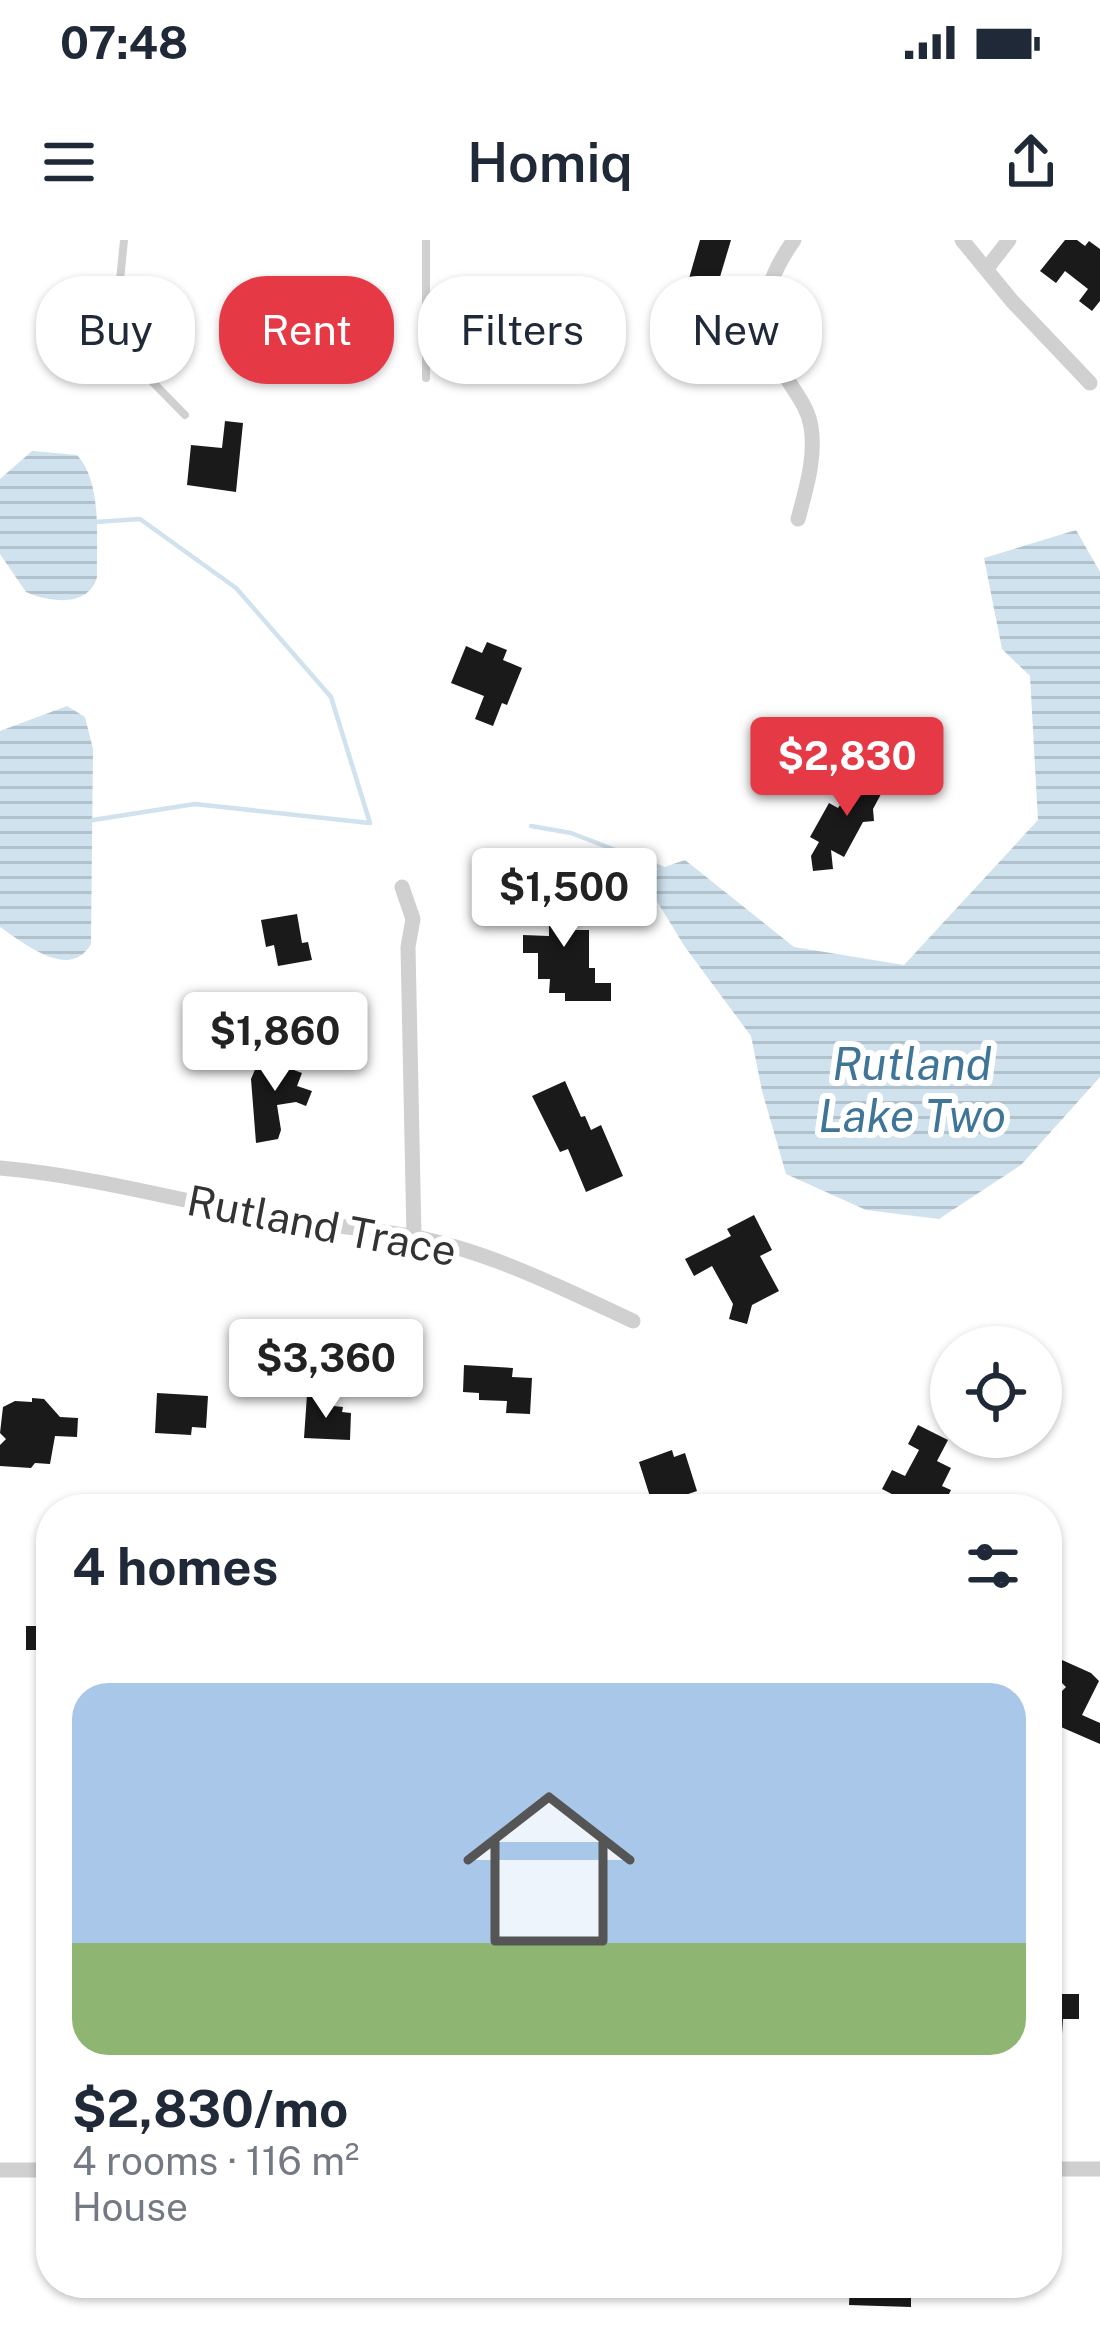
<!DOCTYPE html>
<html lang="en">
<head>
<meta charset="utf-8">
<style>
	:root { --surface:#fff; --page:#f6f6f7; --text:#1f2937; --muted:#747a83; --line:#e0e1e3; --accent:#e63946 }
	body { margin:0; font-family:"Public Sans",sans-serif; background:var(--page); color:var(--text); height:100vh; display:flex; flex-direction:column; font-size:45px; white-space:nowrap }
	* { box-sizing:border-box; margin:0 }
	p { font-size:39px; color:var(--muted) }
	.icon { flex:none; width:66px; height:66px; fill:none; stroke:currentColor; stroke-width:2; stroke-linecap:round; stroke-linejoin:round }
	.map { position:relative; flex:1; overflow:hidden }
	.sheet { position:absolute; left:36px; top:1254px; width:1026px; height:804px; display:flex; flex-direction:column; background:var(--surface); border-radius:48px; box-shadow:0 3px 9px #0004 }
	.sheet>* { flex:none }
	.guide { position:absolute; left:36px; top:36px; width:1029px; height:108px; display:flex; gap:24px }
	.controls { position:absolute; left:930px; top:1086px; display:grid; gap:24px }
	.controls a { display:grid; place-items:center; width:132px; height:132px; border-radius:50%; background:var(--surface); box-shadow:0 3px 9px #0004; font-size:60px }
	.price { position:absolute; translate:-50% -102px; padding:0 27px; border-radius:12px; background:#fff; color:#222; font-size:39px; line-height:78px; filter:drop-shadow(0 3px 6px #0008) }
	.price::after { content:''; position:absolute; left:50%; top:72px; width:36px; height:27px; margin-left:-18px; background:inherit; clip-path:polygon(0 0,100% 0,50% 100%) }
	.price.on { background:var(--accent); color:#fff }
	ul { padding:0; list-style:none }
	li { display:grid; align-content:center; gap:24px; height:636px; padding:0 36px }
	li+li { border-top:3px solid var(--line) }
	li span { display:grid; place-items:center; height:372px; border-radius:36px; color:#555 }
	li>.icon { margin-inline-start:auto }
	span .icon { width:216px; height:216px; fill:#fffc; stroke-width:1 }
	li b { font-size:51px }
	h2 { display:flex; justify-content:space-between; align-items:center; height:144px; padding:0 36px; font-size:51px }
	.chip { padding:0 42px; border-radius:48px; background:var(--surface); box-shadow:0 3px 9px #0004; font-size:42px; line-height:108px }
	.chip.on { background:var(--accent); color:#fff }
	.status { display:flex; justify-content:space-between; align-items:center; height:84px; padding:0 60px; background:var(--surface); direction:ltr }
	.status svg { height:33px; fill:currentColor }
	header { display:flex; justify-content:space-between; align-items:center; height:156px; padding:0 36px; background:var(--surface); font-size:54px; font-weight:600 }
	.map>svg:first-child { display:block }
</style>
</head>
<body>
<div class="status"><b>07:48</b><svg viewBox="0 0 49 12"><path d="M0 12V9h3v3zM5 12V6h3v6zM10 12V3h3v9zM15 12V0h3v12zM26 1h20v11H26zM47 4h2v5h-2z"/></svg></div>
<header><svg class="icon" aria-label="menu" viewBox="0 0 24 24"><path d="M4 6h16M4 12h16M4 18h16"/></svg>Homiq<svg class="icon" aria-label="share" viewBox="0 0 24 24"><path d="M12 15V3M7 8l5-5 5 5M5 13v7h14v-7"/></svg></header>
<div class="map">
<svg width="1100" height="2096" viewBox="0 0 1100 2096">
	<defs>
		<pattern id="water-rules" width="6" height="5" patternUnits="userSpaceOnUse" patternTransform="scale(3)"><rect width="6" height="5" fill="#cfe2ee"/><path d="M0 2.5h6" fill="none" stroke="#b2c2cd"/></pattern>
	</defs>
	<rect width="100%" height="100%" fill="#fff"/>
	<g fill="url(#water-rules)">
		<path d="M32,211L77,215C103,243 96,301 97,337C89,367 51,363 26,352L0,314V239Z"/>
		<polygon points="1076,290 1100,332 1100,837 1021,925 939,979 866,970 786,934 762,851 751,796 685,707 641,635 685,620 794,707 904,725 1038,580 1030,436 1002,409 984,318"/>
		<path d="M67,466L85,477L93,509L91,704C70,741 25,704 0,687V491Z"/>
	</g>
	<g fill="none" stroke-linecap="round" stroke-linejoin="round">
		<g stroke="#cfe2ee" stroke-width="4.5">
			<polyline points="93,580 195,564 370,583 331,457 236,348 140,279 95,282"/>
			<polyline points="531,586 571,593 662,628"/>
		</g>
	</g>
	<g fill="#1a1a1a">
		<polygon points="700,0 731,0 714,57 686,49"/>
		<polygon points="1065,0 1077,0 1085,6 1089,1 1100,9 1100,61 1092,71 1079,61 1088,49 1065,31 1056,43 1040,31"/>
		<polygon points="519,37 577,39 576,69 519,67"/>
		<polygon points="225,181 243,183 236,252 187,245 191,205 222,208"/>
		<polygon points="487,402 507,410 503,420 522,428 507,465 502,463 493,486 475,479 484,456 451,443 466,406 482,413"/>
		<polygon points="866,526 889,539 873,569 874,581 863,582 844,617 831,610 833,629 813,631 811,616 819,602 810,597 829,563 838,568"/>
		<polygon points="569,648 570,690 589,690 589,728 595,728 595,743 611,743 611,761 565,761 565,753 549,753 550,739 538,739 538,713 523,713 523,695 549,696 549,671 529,671 528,649"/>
		<polygon points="297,674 302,703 308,702 312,720 278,726 274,705 266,707 261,680"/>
		<polygon points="284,811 296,816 291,829 302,833 297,846 312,851 306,866 296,862 277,865 281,890 278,899 256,903 251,839 257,825 266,823 270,812 281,816"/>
		<polygon points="565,841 581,877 585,876 591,890 601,885 623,936 586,952 568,909 560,912 532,856"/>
		<polygon points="754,975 772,1010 760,1016 779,1051 752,1065 747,1084 729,1079 733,1064 712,1026 694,1036 685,1019 731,996 727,989"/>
		<polygon points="464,1125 513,1128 512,1137 532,1138 530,1174 506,1173 507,1161 479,1160 479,1153 463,1152"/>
		<polygon points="157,1153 208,1156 206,1188 192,1187 191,1195 155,1193"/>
		<polygon points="307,1155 325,1156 324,1165 343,1167 342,1172 351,1173 350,1200 304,1198"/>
		<polygon points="32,1158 44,1159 60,1177 78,1178 77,1197 55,1196 50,1224 35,1223 31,1228 0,1226 0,1205 6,1199 0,1193 3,1167 15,1161 32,1162"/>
		<polygon points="918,1185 948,1200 937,1221 951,1228 942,1246 951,1250 942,1268 927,1260 921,1269 882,1249 892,1230 905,1236 919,1210 908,1204"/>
		<polygon points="672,1210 674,1217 685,1213 697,1251 653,1266 639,1222"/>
		<rect x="26" y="1386" width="25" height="24"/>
		<polygon points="1062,1420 1091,1433 1099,1441 1082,1475 1100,1483 1100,1504 1054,1484 1055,1480 1047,1477 1047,1466 1066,1447 1051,1432"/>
		<polygon points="1047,1754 1079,1754 1079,1779 1063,1779 1062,1794 1048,1794"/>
		<polygon points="850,2043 911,2043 911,2067 849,2065"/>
	</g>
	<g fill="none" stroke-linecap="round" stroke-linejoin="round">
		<g stroke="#d0d0d0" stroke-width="8">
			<polyline points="124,0 116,81 130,119 185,175"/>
			<polyline points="426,0 426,138"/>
		</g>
		<g stroke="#d0d0d0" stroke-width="15">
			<path d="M794,0C760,48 755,85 786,137C796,154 808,167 811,187C816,217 806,249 798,279"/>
			<polyline points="962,0 1012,61 1090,143"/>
			<polyline points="988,27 1009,0"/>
			<polyline points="402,647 413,679 408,707 414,996"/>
			<path d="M0,928C78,935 151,953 227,969C287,982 349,985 409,996C487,1010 562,1048 633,1081"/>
			<polyline points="1047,1929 1100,1929"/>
			<polyline points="0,1930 51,1930"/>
		</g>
	</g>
	<g text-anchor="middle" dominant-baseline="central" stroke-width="12" stroke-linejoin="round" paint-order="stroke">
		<g font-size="42" fill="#333" stroke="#fff">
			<text transform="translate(322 985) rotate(11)">Rutland Trace</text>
		</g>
		<g font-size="45" font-style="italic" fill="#3f7597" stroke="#fff">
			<text x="912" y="823">Rutland<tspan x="912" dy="52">Lake Two</tspan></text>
		</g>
	</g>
</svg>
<div class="controls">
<a><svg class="icon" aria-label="locate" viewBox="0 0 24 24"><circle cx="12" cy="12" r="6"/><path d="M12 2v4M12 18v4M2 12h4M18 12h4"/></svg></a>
</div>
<b class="price on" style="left:847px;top:579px">$2,830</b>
<b class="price" style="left:564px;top:710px">$1,500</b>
<b class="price" style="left:275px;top:854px">$1,860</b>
<b class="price" style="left:326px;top:1181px">$3,360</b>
<div class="guide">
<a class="chip">Buy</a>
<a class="chip on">Rent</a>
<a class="chip">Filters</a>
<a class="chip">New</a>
</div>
<section class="sheet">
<h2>4 homes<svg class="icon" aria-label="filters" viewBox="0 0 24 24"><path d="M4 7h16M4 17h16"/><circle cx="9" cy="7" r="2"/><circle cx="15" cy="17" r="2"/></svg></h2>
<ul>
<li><span style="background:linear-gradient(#a9c7e8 70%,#8fb573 0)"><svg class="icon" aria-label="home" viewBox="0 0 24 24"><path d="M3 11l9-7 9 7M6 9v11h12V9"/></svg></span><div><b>$2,830/mo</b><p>4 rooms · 116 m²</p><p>House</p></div></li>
</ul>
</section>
</div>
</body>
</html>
